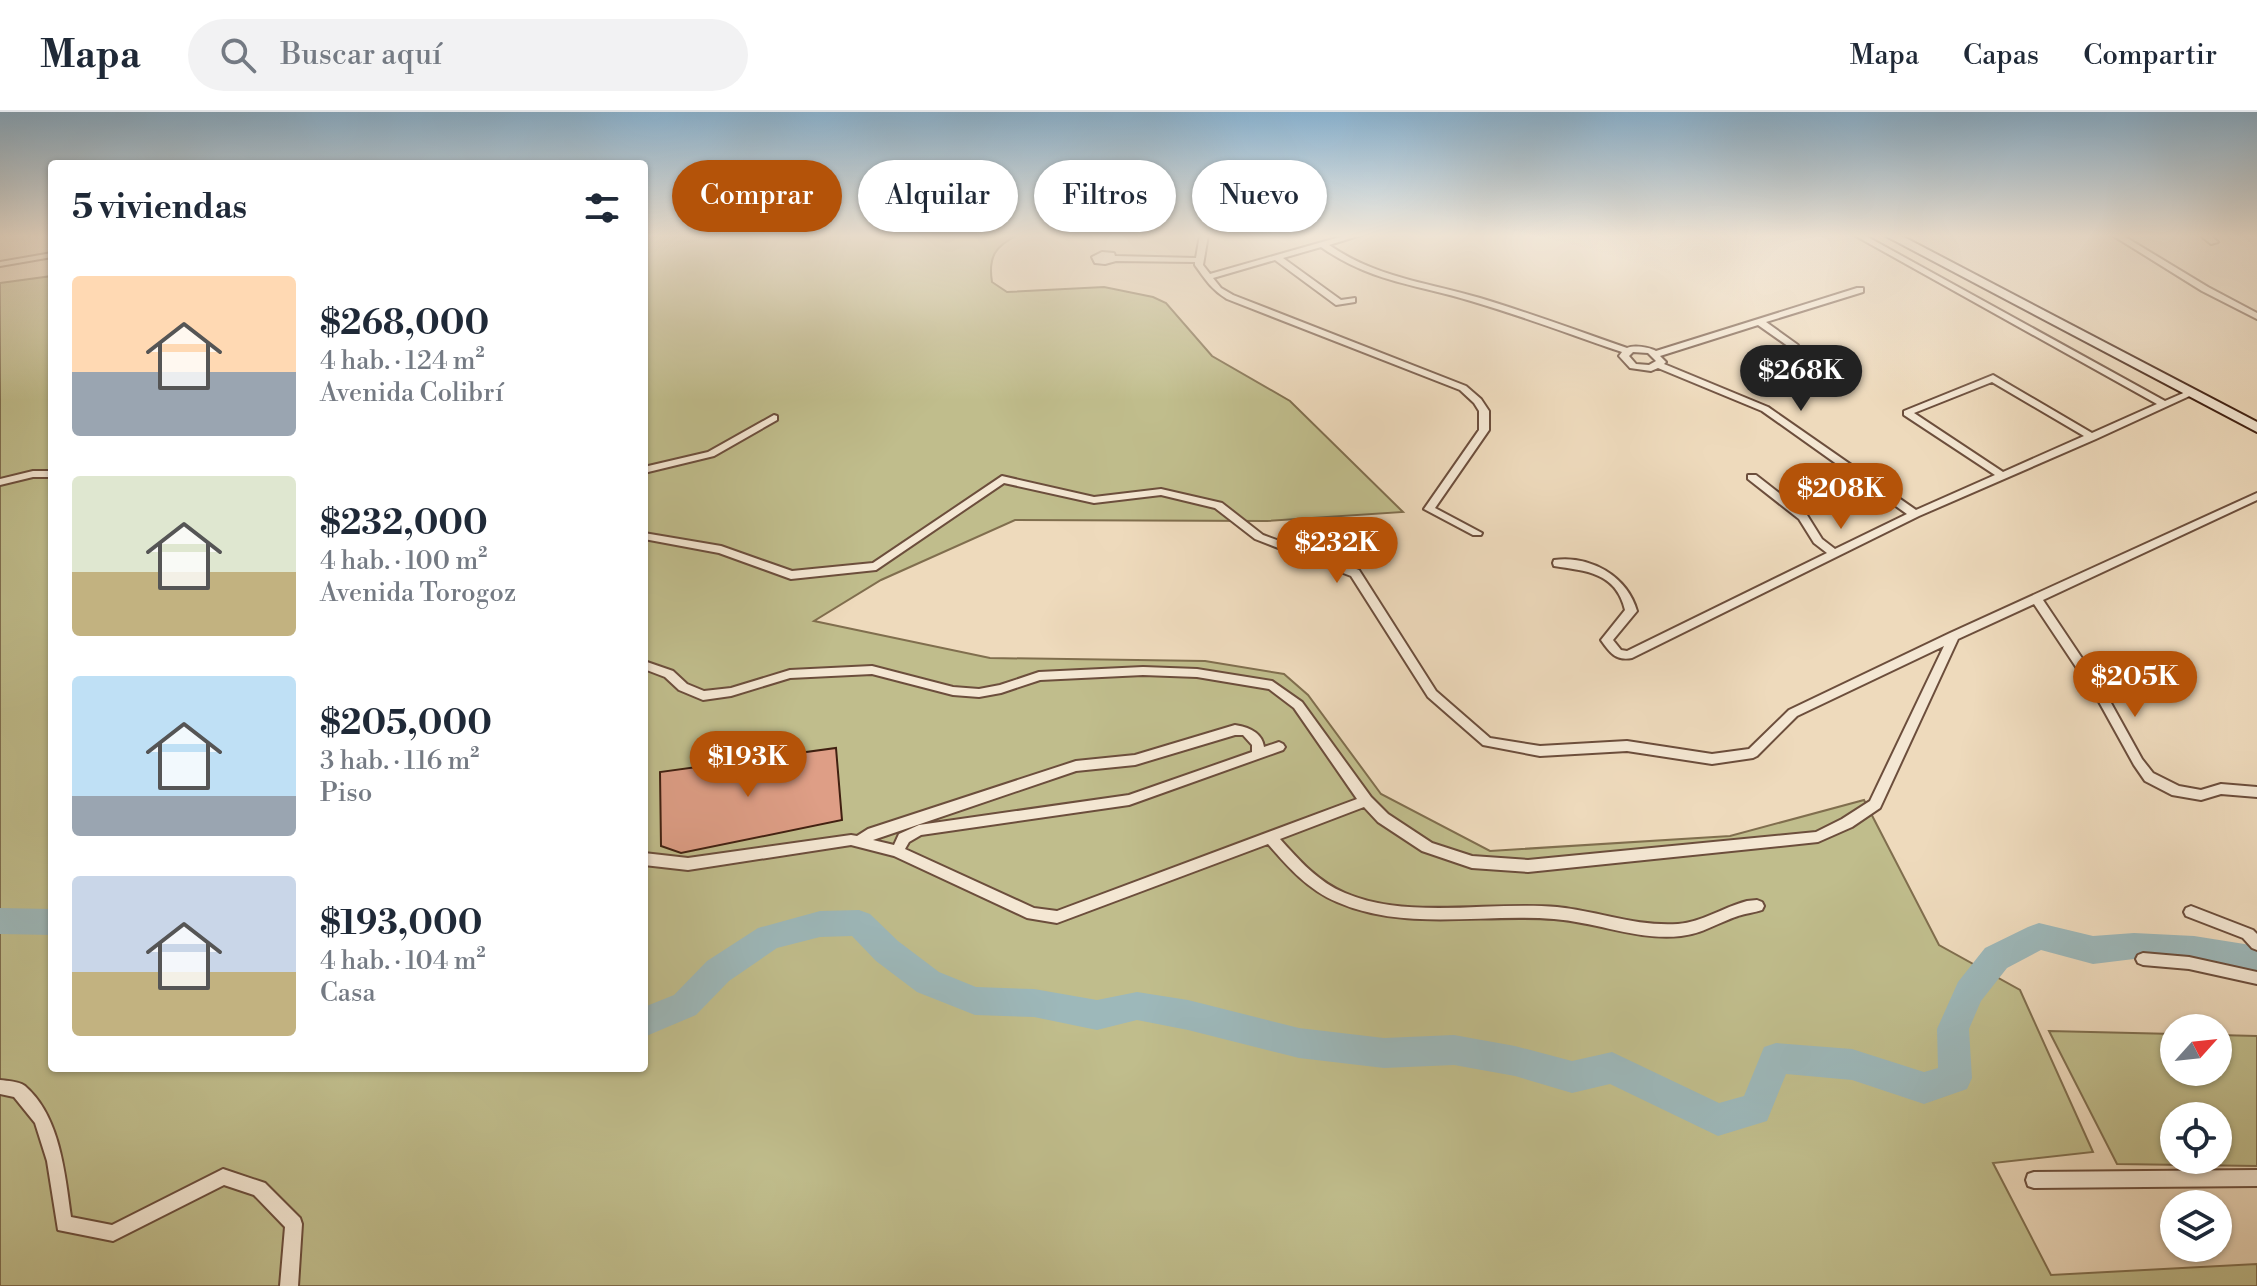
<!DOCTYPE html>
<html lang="es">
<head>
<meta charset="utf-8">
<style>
	:root { --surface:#fff; --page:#f2f2f3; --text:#1f2937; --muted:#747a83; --line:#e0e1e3; --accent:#b45309 }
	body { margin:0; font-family:"Libre Bodoni",serif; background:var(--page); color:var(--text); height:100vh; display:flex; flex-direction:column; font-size:30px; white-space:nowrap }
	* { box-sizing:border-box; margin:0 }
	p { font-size:26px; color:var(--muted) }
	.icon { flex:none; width:44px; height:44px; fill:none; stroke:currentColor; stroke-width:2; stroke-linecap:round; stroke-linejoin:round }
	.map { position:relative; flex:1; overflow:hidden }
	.drawer { position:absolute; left:48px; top:48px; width:600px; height:912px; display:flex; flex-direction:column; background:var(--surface); border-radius:8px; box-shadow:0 2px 6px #0004 }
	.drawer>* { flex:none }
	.top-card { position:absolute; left:672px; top:48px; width:760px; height:72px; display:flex; gap:16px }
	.needle { width:52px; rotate:63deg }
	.fabs { position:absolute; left:2160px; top:902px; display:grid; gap:16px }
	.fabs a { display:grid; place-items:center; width:72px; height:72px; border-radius:50%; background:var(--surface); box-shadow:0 2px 6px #0004; font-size:40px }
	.price { position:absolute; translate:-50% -68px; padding:0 18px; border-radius:28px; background:var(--accent); color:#fff; font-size:26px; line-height:52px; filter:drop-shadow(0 2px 4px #0008) }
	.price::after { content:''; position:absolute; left:50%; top:48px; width:24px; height:18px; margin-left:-12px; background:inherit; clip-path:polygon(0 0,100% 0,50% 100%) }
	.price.current { background:#222; color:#fff }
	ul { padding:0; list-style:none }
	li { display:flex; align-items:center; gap:24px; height:200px; padding:0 24px }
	li span { display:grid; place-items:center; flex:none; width:224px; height:160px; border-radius:8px; color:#555 }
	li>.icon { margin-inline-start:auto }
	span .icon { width:96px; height:96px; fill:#fffc; stroke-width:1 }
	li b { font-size:34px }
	h2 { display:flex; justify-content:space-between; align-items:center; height:96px; padding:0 24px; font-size:34px }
	.pill { padding:0 28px; border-radius:36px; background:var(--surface); box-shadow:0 2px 6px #0004; font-size:28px; line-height:72px }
	.pill.current { background:var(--accent); color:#fff }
	header { display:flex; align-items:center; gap:48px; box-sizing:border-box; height:112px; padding:0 40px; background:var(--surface); border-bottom:2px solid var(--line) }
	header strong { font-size:38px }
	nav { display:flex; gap:44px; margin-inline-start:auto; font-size:28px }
	.search { width:560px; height:72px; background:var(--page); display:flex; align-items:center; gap:20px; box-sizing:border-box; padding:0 28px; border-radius:44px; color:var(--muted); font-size:30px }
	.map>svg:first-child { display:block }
</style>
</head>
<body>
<header>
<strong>Mapa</strong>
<div class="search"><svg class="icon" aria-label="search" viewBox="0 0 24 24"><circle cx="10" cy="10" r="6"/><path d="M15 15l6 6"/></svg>Buscar aquí</div>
<nav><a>Mapa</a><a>Capas</a><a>Compartir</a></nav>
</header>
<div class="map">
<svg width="2257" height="1174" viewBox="0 0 2257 1174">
	<rect width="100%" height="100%" fill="#eedabc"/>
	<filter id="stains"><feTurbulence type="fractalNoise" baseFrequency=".0025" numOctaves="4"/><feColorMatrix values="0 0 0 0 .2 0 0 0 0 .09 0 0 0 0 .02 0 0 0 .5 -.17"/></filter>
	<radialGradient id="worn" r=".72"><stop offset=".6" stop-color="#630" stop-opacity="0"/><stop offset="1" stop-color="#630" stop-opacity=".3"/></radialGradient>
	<g fill="#c0bd8c" stroke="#806e4e" stroke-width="2" fill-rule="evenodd">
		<path d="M644,123H1018C995,134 988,145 992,170L1007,180L1104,175L1153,185L1166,191L1212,244L1290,289L1403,400L1267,409L1015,408L881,468L814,509L990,546L1205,549L1284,562L1308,583L1381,682L1490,739L1730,724L1864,688L1939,833L2020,878L2093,1040L1993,1051L2051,1163L2257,1152V1174H0V171L52,164V956H644Z"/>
		<path d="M2049,919L2174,922V960H2218V923L2257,924V1054L2117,1052ZM2174,1004H2218V1048H2174Z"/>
	</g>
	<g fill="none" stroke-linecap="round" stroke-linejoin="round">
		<g fill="#9db8ba" fill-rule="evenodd">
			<polygon points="0,796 52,797 52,823 0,822"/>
			<polygon points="859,798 870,802 898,829 939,860 976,875 1034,877 1097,888 1137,880 1188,888 1299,916 1384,926 1454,923 1515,934 1572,949 1612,940 1719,991 1744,984 1764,935 1776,931 1852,937 1924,960 1938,956 1937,917 1958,870 1985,836 2028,815 2039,811 2093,824 2134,821 2194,824 2257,834 2257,862 2194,852 2134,847 2093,852 2041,838 2007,856 1981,889 1969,917 1972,966 1967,977 1924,992 1852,968 1786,962 1767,1009 1718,1024 1610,972 1572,981 1515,964 1454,953 1384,956 1299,946 1188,918 1137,908 1097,918 1034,905 975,903 917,880 876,849 852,824 820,825 777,836 729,869 696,903 644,925 644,895 674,883 707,849 758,816 820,799"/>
		</g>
	</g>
	<polygon fill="#de9e86" stroke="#402011" stroke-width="2" points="836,636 842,708 681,741 661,734 660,660"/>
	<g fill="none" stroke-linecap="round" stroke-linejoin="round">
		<defs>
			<g id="street">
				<path d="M1200,123H1208L1203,153L1210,162L1347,123H1361L1329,133C1377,166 1426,170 1480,186C1530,201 1578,219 1627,236C1634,233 1649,235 1656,239L1857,176H1863V180L1766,210L1798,233V237H1792L1758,213L1660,244L1666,250L1664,252L1768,295L1916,398L1995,363L1904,303V299L1993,263L2092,321L2157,292L1854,123H1864L2165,289L2188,279L2191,278L2196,281L2096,327L1919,404L1632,546C1616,549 1610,541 1601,528L1625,498C1616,460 1586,459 1554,454L1553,451L1554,448C1590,443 1627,464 1637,499L1613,528L1621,538L1627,539L1827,441L1814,431L1799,407L1748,367V363H1756L1807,403L1822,427L1835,437L1907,402L1762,299L1658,256L1651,259L1630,256L1619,244L1622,240C1572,223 1522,204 1471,189C1415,172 1371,170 1321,135L1283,146L1341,188L1355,186V190L1336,193L1275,148L1213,166L1221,176L1233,183L1466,274L1481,287L1489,299V318L1435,396L1482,421L1481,423H1473L1424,397L1479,318V299L1474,291L1460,278L1227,187C1212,178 1205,167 1195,153V150L1116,149L1105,152L1095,151L1092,145L1102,140L1114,141L1115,144L1196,146ZM1633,240L1648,241L1656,249L1649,253L1636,252L1629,244ZM1992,270L2084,324L2003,360L1914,301Z"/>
				<polygon points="2112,123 2122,123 2208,175 2257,201 2257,207 2202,179"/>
				<polygon points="2200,123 2210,123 2218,130 2211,132"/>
				<polygon points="52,141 52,145 0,154 0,150"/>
				<polygon points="774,303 777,304 777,308 714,344 644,361 644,355 708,340"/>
				<polygon points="33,359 52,359 52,365 33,365 0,373 0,367"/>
				<path d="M1002,364L1094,385L1161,377L1222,391L1263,423L1359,458L1436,579L1490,626L1540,634L1627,629L1712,642L1749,637L1789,598L1950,521L2257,381V388L2043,488L2106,582L2142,647L2153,661L2179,674L2201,678L2221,672L2257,675V685L2221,682L2201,688L2172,683L2145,669L2134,653L2098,588L2034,492L1958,527L1880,696L1852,715L1818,730L1528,760L1472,756L1422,739L1378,710L1364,695L1280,727C1299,748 1318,770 1345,781C1407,808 1491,789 1557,795C1597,799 1637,815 1678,812C1702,810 1724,795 1747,789L1757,788L1762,790L1764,794L1762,798C1754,801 1746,801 1738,804C1719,810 1702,822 1681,824C1638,829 1596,810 1554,807C1483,801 1405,820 1337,790C1308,778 1288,755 1268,732L1057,811L1027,806L894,744L851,733L688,758L644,753V741L688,746L851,723L857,724L868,717L1076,649L1135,643L1235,613C1248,615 1262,620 1264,635L1279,630L1283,632L1285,635L1283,638L1129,693L921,723L909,730L905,737L1034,796L1057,799L1357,687L1294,596L1269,577L1197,565L1143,563L1040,568L1001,581L979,585L953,583L872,562L790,566L731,584L703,588L679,578L665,565L644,557V549L673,559L687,572L704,579L731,576L790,558L872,554L953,575L979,577L1000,573L1039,560L1143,555L1197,557L1272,569L1302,590L1371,685L1388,702L1432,731L1472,744L1528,748L1816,720L1842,707L1870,689L1944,534L1797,604L1757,644L1753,646L1712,652L1627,639L1540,644L1483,633L1428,585L1351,464L1255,427L1215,396L1161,383L1094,391L1004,371L876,458L791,467L719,441L644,427V421L721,434L792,459L873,451ZM1235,623H1243L1252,633V640L1129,683L919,713L899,722L894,733L873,728L1076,659L1135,653Z"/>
				<polygon points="2191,794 2253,818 2257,822 2257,838 2252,836 2243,826 2186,804 2184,800 2186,796"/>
				<polygon points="2143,841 2189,845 2257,860 2257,872 2189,857 2143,853 2138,851 2136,847 2138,843"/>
				<path d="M0,968C8,969 18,969 25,974C60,1004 65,1062 71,1105L112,1113L223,1057L265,1071L300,1106L302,1112L298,1174H280L285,1115L254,1083L224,1073L113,1129L58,1118L47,1049L35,1011L14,985L0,982Z"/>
				<polygon points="2257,1058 2257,1074 2034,1076 2028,1074 2026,1068 2028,1062 2034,1060"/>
			</g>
			<polygon id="secondary" points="1884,123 1900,123 2257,310 2257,320"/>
		</defs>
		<use href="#street" stroke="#6c4e3c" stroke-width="4"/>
		<use href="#secondary" stroke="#402011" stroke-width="4"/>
		<use href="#street" fill="#f4e7d3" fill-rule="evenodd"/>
		<use href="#secondary" fill="#f4e7d3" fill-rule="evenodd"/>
	</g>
	<linearGradient id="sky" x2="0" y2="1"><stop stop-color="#8ab6d6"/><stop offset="0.43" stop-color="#f7eee1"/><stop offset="1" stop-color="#f7eee1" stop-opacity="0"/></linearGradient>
	<rect width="2257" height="288" fill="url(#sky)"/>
	<rect width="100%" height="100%" filter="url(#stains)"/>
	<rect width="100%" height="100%" fill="url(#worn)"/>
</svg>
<div class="fabs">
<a><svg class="needle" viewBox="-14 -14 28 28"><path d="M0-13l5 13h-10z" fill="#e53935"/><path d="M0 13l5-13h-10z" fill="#747a83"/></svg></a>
<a><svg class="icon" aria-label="locate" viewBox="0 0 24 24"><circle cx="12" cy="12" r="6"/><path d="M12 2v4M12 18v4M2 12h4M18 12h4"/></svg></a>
<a><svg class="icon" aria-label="layers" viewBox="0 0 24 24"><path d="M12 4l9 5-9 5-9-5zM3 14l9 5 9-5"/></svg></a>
</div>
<b class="price current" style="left:1801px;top:301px">$268K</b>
<b class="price" style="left:1841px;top:419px">$208K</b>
<b class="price" style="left:1337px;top:473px">$232K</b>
<b class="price" style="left:2135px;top:607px">$205K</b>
<b class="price" style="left:748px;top:687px">$193K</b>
<div class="top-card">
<a class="pill current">Comprar</a>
<a class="pill">Alquilar</a>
<a class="pill">Filtros</a>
<a class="pill">Nuevo</a>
</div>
<section class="drawer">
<h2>5 viviendas<svg class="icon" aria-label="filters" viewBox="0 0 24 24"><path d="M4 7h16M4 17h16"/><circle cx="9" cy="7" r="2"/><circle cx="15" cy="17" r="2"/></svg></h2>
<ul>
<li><span style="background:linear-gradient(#ffd9b3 60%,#9aa5b1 0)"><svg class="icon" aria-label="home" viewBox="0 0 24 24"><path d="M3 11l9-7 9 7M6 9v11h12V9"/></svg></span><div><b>$268,000</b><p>4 hab. · 124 m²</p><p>Avenida Colibrí</p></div></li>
<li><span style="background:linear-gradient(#dfe7d0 60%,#c2b280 0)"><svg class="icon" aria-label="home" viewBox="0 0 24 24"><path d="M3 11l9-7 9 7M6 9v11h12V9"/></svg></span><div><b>$232,000</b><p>4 hab. · 100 m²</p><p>Avenida Torogoz</p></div></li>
<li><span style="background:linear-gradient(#bfe0f5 75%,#9aa5b1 0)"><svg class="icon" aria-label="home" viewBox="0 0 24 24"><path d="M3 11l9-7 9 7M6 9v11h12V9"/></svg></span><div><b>$205,000</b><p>3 hab. · 116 m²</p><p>Piso</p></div></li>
<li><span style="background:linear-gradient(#c9d6e8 60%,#c2b280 0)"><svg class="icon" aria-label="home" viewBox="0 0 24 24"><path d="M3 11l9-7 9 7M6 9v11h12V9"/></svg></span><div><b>$193,000</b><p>4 hab. · 104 m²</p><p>Casa</p></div></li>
</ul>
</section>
</div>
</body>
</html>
